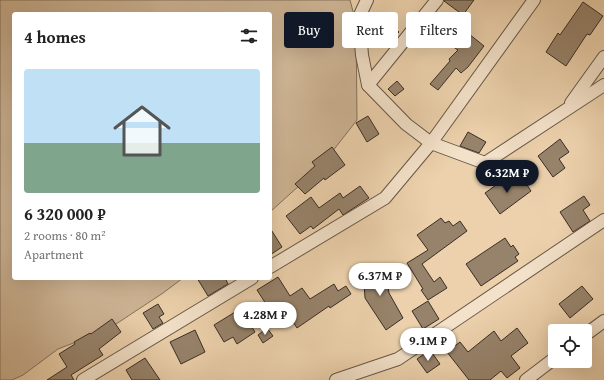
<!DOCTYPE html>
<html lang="en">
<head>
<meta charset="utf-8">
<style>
	:root { --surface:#fff; --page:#f6f6f6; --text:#222; --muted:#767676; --line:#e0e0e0; --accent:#111827 }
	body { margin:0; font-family:"Gentium Book Plus",serif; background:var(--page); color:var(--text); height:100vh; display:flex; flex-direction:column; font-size:15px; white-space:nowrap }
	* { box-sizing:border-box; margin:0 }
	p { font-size:13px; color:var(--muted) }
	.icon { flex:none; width:22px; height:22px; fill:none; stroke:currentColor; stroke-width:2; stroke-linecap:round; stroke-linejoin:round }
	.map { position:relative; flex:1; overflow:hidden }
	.details { position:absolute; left:12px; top:12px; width:260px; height:268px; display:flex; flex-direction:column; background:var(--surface); border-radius:4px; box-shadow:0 4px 16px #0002 }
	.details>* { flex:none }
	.hud { position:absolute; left:284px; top:12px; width:260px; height:36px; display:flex; gap:8px }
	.tools { position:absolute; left:548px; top:324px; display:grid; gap:8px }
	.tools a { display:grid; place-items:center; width:44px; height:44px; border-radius:4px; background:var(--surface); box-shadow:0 4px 16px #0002; font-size:20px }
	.price { position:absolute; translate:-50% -34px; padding:0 9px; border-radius:14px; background:#fff; color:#222; font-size:13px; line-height:26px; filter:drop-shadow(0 1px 2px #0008) }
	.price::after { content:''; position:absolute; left:50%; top:24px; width:12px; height:9px; margin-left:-6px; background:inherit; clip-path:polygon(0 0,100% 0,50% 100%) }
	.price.on { background:var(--accent); color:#fff }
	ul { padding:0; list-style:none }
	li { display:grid; align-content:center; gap:8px; height:212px; padding:0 12px }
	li+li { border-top:1px solid var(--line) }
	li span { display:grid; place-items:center; height:124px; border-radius:4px; color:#555 }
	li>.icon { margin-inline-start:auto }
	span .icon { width:72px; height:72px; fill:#fffc; stroke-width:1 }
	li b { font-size:17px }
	h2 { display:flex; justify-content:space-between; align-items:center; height:48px; padding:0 12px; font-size:17px }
	.pill { padding:0 14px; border-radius:4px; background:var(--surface); box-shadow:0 4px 16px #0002; font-size:14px; line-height:36px }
	.pill.on { background:var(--accent); color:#fff }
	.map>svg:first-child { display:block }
</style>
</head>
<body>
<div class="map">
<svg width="604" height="380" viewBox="0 0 604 380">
	<rect width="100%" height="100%" fill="#ecd1ac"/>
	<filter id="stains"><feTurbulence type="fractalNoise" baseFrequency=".005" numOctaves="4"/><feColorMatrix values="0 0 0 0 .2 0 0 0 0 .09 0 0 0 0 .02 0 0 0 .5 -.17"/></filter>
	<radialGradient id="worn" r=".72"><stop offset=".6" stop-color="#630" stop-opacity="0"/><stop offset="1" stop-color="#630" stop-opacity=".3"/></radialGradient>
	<polygon fill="#ceb595" stroke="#84725d" points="0,0 350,0 356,23 357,120 321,166 270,212 270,14 14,14 14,278 183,278 163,293 107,330 58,349 23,375 12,380 0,380"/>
	<g fill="#97836b" stroke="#3a2e25">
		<polygon points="444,0 474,0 463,15 444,1"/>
		<polygon points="583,2 603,16 590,35 587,34 566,66 546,52 558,33 560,35"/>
		<polygon points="389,23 399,32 388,43 378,34"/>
		<polygon points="464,30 484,46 468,67 461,73 456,68 438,90 430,84 450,61 449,59 458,50 452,46"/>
		<polygon points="397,81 404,89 395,96 388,89"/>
		<polygon points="368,116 379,134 367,142 356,123"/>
		<polygon points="468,132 486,142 479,153 460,146"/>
		<polygon points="560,139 569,152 559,159 565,168 553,177 538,156"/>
		<polygon points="332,147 345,165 325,180 324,178 305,194 295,184 315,166 312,162"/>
		<polygon points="506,178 512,186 523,179 531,191 500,214 485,193"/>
		<polygon points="360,186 369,198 343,215 339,209 313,229 311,226 300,234 286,216 311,197 319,208 340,193 343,198"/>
		<polygon points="584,196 590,205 583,210 590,221 573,232 560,212"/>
		<polygon points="441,218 445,223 449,221 453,226 460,221 467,231 422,264 434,282 440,277 447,288 428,300 421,290 423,289 407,263 428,250 417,235"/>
		<polygon points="270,228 282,247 270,255"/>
		<polygon points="505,238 511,247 513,245 519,254 515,257 518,261 481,286 466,264"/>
		<polygon points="363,268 385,268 389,293 403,318 386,330 365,298"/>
		<polygon points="278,277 290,296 302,288 310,299 334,284 338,291 346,286 351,294 330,308 329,306 297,328 284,308 273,315 257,290"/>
		<polygon points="197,278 225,278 228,284 208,296"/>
		<polygon points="582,286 593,299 570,318 559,304"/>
		<polygon points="428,301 439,319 423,329 412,311"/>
		<polygon points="158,304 164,314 159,317 163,323 153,329 143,313"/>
		<polygon points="240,309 255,332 237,344 233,337 224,342 214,325"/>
		<polygon points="112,319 121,332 99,349 103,355 71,375 74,380 47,380 67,367 59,354 75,344 74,342 90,333 91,334"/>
		<polygon points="267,328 273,336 263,343 258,335"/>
		<polygon points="517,328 528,343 511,356 520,368 507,378 501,371 490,380 469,380 447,352 460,342 468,352 494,331 501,341"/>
		<polygon points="195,330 205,352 181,364 170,342"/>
		<polygon points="430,350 440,364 427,373 417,359"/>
		<polygon points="145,358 160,380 132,380 126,370"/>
	</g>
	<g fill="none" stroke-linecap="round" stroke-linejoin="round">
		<defs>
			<g id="minor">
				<polyline points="367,0 359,17 362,55 368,85 406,124 431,143 534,0"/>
				<polyline points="368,85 437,0"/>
				<polyline points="571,103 604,57"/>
				<polyline points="270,267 385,198 431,143 485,163 604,85"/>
				<polyline points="585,335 604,321"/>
				<polyline points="83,380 252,278"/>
				<polyline points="336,380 398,359 604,220"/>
				<polyline points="526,380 555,358"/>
			</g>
		</defs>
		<use href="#minor" stroke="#665747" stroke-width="14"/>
		<use href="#minor" stroke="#f3e1c9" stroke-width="12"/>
	</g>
	<rect width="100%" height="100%" filter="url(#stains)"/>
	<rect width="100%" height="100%" fill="url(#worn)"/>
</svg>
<div class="tools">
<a><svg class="icon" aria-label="locate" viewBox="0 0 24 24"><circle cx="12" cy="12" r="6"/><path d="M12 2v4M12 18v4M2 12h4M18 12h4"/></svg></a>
</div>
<b class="price on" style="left:507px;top:194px">6.32M ₽</b>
<b class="price" style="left:380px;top:297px">6.37M ₽</b>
<b class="price" style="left:265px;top:336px">4.28M ₽</b>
<b class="price" style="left:428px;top:362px">9.1M ₽</b>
<div class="hud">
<a class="pill on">Buy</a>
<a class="pill">Rent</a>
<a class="pill">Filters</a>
</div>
<section class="details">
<h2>4 homes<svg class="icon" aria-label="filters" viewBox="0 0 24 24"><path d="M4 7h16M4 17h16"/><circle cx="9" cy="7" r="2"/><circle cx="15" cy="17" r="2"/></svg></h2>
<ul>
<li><span style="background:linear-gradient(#bfe0f5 60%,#7fa58c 0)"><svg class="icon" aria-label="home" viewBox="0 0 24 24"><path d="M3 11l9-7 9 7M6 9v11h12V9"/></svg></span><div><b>6 320 000 ₽</b><p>2 rooms · 80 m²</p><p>Apartment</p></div></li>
</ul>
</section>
</div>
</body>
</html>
